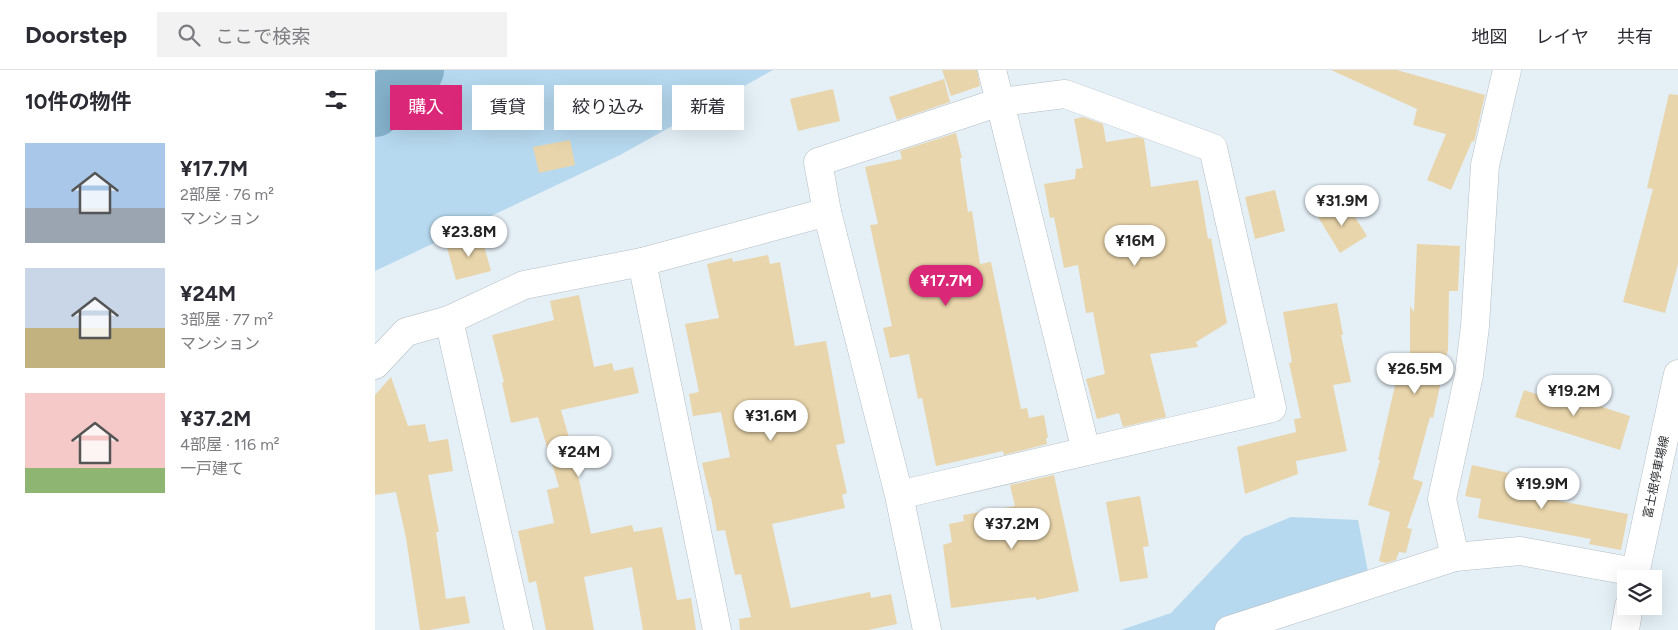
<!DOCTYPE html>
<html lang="ja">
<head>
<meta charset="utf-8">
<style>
	:root { --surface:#fff; --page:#f2f2f3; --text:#2b2b33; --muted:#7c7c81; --line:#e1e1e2; --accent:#db2777 }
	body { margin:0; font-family:Figtree,"Noto Sans JP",sans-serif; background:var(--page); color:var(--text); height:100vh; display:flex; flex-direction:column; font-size:19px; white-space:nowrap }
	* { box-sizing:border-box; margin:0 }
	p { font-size:16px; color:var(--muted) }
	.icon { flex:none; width:28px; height:28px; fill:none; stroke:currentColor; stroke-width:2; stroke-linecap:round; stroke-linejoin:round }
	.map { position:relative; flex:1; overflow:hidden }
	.details { display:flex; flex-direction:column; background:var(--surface); width:375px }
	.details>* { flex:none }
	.banner { position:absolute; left:15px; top:15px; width:475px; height:45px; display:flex; gap:10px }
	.controls { position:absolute; left:1242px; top:500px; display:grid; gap:10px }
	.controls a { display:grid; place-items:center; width:45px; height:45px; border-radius:0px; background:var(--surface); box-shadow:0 5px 20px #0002; font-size:25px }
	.price { position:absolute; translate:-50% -42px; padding:0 11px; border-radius:18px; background:#fff; color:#222; font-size:16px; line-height:32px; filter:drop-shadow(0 1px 2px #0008) }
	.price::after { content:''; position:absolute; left:50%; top:30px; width:15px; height:11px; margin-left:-8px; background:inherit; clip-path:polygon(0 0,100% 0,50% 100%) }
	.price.on { background:var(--accent); color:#fff }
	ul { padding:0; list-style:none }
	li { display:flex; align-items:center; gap:15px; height:125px; padding:0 25px }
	li span { display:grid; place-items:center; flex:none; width:140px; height:100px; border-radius:0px; color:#555 }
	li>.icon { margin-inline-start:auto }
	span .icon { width:60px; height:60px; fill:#fffc; stroke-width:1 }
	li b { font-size:21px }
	h2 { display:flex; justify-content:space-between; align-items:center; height:60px; padding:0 25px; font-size:21px }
	.chip { padding:0 18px; border-radius:0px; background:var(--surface); box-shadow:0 5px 20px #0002; font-size:18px; line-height:45px }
	.chip.on { background:var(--accent); color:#fff }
	header { display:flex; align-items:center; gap:30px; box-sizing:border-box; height:70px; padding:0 25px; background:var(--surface); border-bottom:1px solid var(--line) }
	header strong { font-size:24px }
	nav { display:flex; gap:28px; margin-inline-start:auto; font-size:18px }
	.search { width:350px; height:45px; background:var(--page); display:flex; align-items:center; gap:12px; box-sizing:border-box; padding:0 18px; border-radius:0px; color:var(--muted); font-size:19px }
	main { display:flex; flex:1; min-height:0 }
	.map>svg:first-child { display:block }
</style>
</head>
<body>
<header>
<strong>Doorstep</strong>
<div class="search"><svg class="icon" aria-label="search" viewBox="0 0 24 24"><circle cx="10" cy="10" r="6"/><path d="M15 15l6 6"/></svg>ここで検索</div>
<nav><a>地図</a><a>レイヤ</a><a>共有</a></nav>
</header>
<main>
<section class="details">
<h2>10件の物件<svg class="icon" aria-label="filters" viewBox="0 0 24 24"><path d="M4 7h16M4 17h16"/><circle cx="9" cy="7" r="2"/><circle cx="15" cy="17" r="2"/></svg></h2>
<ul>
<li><span style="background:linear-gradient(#a9c7e8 65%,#9aa5b1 0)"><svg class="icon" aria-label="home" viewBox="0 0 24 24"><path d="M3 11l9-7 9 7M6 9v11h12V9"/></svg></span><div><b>¥17.7M</b><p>2部屋 · 76 m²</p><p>マンション</p></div></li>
<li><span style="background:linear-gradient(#c9d6e8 60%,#c2b280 0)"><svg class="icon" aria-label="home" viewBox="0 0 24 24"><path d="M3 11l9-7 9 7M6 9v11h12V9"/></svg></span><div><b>¥24M</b><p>3部屋 · 77 m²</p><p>マンション</p></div></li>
<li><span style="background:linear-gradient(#f6c9c9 75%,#8fb573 0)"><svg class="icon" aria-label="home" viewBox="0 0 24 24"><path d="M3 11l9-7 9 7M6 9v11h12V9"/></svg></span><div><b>¥37.2M</b><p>4部屋 · 116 m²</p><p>一戸建て</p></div></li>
</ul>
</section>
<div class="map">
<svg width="1303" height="560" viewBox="0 0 1303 560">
	<rect width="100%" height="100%" fill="#e4eff6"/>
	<g fill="#b6d9ef">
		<polygon points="0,0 398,0 245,85 0,201"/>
		<polygon points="916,447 983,450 995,512 891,560 746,560 796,543 868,467"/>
	</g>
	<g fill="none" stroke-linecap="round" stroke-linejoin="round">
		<polyline stroke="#85b1cb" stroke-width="54" points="0,40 42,0"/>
	</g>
	<g fill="#e9d5ab">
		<polygon points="567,0 602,0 605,16 576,26"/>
		<polygon points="956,0 1022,0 1110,25 1099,72 1097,71 1076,120 1052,110 1071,64 1038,55 1042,39"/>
		<polygon points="569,9 575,32 522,50 514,27"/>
		<polygon points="458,19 465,51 423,61 415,29"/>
		<polygon points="1294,24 1303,25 1303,194 1290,243 1248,232 1278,119 1272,118"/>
		<polygon points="708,47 728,54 731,72 763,67 769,69 776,117 823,110 833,169 836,168 852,253 821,272 823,277 775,284 791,347 748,357 744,343 722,349 711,309 730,304 718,242 711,243 703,195 689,198 679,147 675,148 669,114 700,109 701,99 708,98 699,49"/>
		<polygon points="581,63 587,88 585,88 593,142 597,141 605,194 616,192 646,339 652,338 654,348 669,345 673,368 671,368 672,374 629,385 628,381 561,396 547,328 543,329 534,284 515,288 508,258 517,256 495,155 503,154 490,97 527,89 525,81"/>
		<polygon points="195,70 200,95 164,103 158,77"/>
		<polygon points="900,120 910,161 880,169 870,127"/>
		<polygon points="970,131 992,166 965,183 943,147"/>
		<polygon points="106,165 116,201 81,210 71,174"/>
		<polygon points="1042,174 1085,176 1083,221 1074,221 1073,279 1058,348 1055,347 1038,409 1048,412 1032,458 1037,459 1031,483 1024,482 1021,490 1011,493 1004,491 1015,442 993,435 1005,390 1003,390 1024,298 1035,301 1035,236 1039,242"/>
		<polygon points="393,185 395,194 405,192 420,276 451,271 470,373 461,375 472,423 467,425 470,438 397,454 416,538 495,522 496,528 516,524 522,554 493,560 365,560 364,549 376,547 366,504 360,505 350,460 342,461 336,427 335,427 327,393 355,387 346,342 318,346 314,324 324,322 310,254 344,248 332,194 357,188 358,192"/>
		<polygon points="204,225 219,297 237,293 239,301 258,297 264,323 186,340 197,378 216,464 257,455 259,462 287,457 302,530 316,528 321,560 268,560 257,497 209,507 219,560 171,560 161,511 154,513 143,461 179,453 172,420 184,417 163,347 136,353 127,313 129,312 117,265 179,250 175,231"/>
		<polygon points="962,233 968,265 966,265 976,312 958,315 972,381 921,391 923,404 870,424 862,377 921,362 919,349 926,348 914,293 917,292 908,242"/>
		<polygon points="16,307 33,356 50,354 54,372 73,369 78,401 53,405 64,462 61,462 71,529 90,526 95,553 54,560 45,560 31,468 21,422 0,425 0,325"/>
		<polygon points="1169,318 1255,346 1245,380 1140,347 1149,320 1167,326"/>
		<polygon points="1097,395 1152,407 1148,424 1253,444 1246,480 1214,474 1216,469 1103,448 1106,429 1090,426"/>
		<polygon points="679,405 704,521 661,530 661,527 576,538 568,475 577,472 574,454 589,451 588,445 640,436 635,415"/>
		<polygon points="765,426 774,476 768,477 773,508 745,512 731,432"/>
	</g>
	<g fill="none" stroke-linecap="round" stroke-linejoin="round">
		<defs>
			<g id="minor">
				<polyline points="617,0 711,381"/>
				<polyline points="267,192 342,560"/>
				<polyline points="74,250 144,560"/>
				<polyline points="0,295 31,262 74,250 149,215 267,192 452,142"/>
				<polyline points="524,425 897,338 838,78 690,24 625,32 443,92 452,142 524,425 552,560"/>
				<polyline points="1080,487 1067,429 1094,305 1100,256 1110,95 1132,0"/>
				<polyline points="854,560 1080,487 1145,481 1260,502"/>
			</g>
			<g id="secondary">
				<polyline points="1259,509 1303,304"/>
				<polyline points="1250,560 1254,536"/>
			</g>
		</defs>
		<use href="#minor" stroke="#b4bec5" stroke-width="29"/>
		<use href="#secondary" stroke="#b4bec5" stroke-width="29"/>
		<use href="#minor" stroke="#fff" stroke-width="28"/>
		<use href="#secondary" stroke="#fff" stroke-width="28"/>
	</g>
	<g text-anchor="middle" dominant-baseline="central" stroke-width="5" stroke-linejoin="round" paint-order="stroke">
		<g font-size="12" fill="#2f3336" stroke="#fff">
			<text transform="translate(1281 407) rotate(-78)">富士根停車場線</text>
		</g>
	</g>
</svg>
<div class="controls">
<a><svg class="icon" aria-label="layers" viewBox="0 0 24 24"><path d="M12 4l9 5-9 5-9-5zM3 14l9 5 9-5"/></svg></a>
</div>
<b class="price" style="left:967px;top:157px">¥31.9M</b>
<b class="price" style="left:94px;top:188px">¥23.8M</b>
<b class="price" style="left:760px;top:197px">¥16M</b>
<b class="price on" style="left:571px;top:237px">¥17.7M</b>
<b class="price" style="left:1040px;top:325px">¥26.5M</b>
<b class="price" style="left:1199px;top:347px">¥19.2M</b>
<b class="price" style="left:396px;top:372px">¥31.6M</b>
<b class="price" style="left:204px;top:408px">¥24M</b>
<b class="price" style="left:1167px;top:440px">¥19.9M</b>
<b class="price" style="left:637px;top:480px">¥37.2M</b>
<div class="banner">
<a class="chip on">購入</a>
<a class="chip">賃貸</a>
<a class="chip">絞り込み</a>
<a class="chip">新着</a>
</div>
</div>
</main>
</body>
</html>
